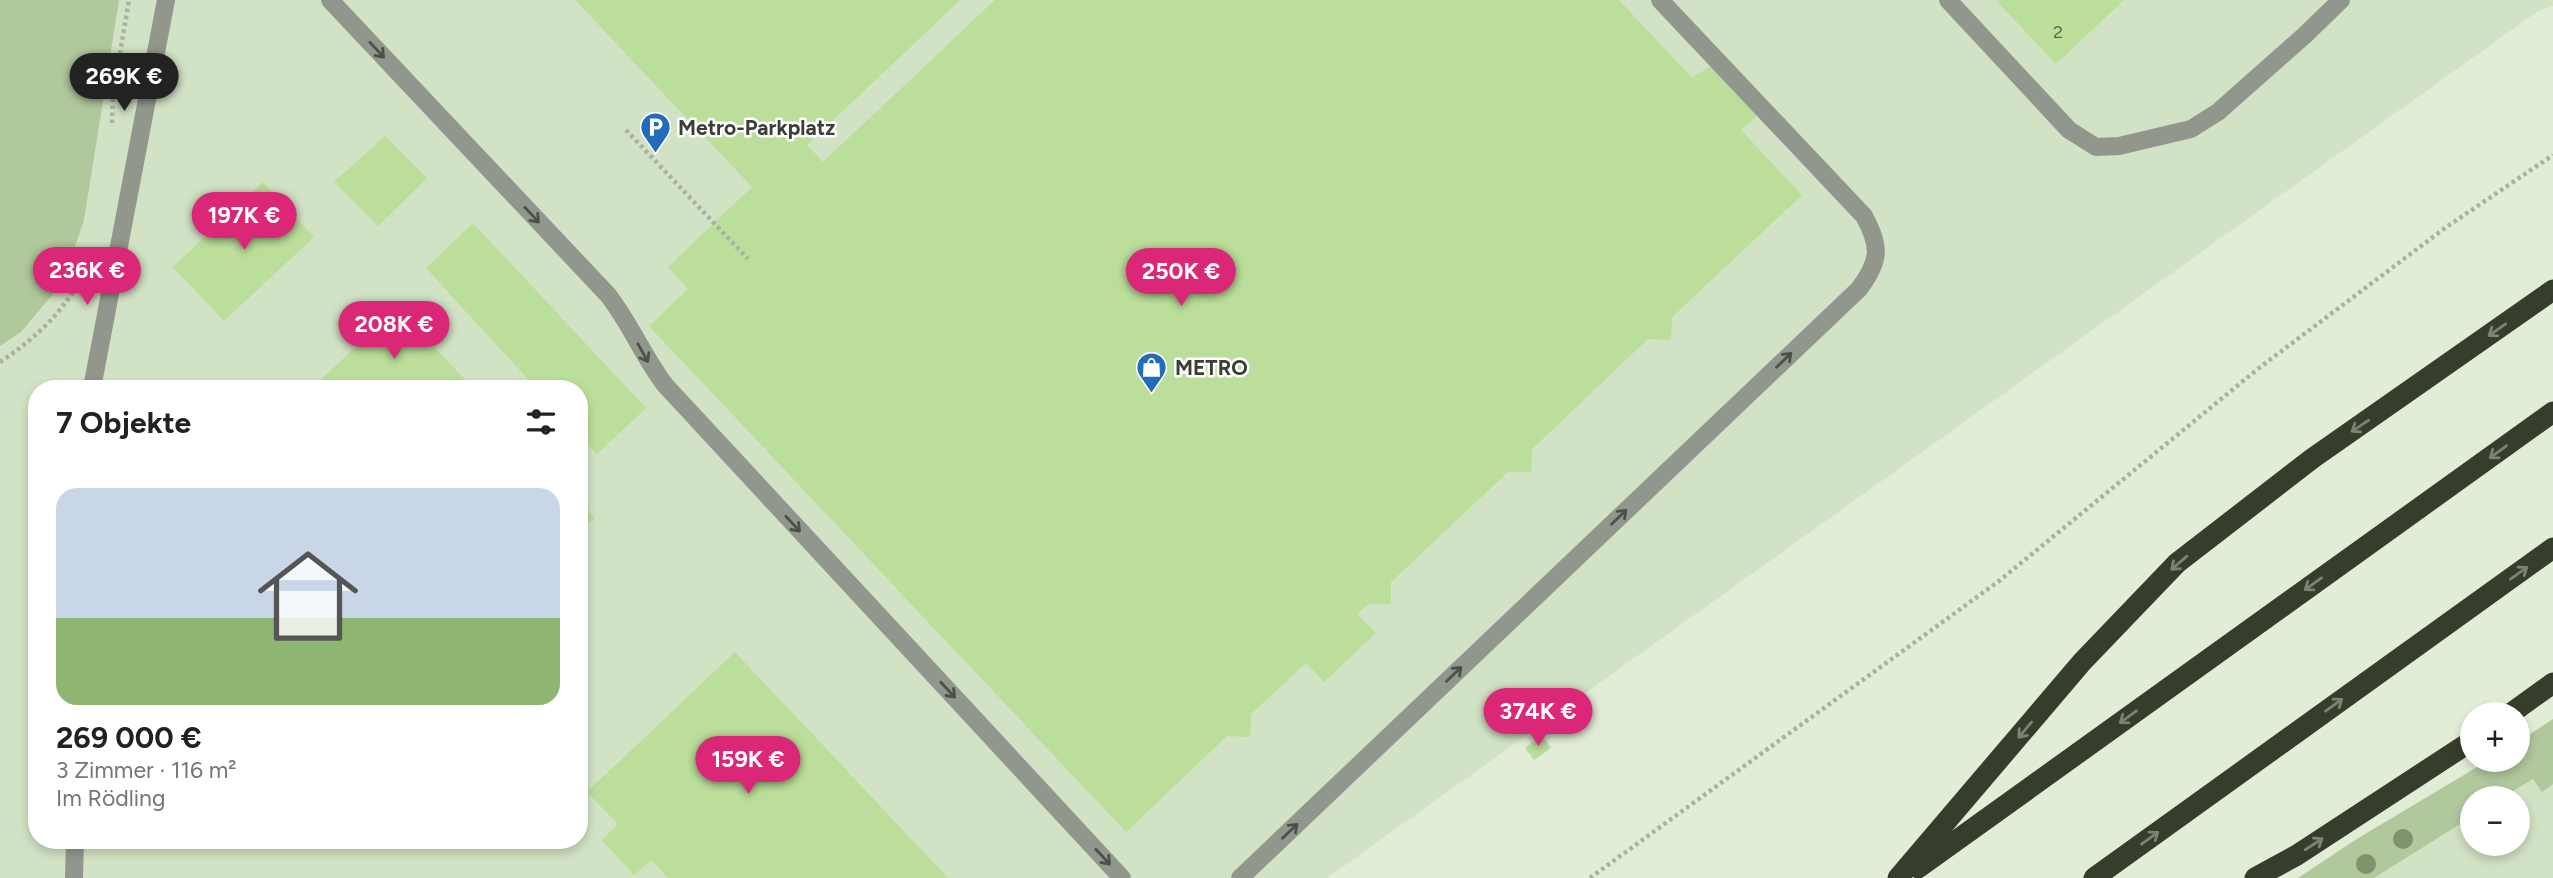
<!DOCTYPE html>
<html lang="de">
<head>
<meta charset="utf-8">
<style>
	:root { --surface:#fff; --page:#f6f6f6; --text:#202124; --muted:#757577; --accent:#db2777 }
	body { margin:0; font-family:Figtree,sans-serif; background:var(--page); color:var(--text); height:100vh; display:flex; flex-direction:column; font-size:26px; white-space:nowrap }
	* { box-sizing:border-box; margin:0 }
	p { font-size:23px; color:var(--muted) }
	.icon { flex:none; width:38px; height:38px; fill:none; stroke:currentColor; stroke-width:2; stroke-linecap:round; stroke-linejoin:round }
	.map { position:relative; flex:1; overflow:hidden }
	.panel { position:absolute; left:28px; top:380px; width:560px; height:469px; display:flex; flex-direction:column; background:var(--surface); border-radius:28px; box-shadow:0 4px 10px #0003 }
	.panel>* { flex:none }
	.controls { position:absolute; left:2460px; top:702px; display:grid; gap:14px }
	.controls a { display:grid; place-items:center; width:70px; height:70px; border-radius:50%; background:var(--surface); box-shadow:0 4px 10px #0003; font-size:35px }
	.price { position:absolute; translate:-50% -60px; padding:0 16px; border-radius:24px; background:var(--accent); color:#fff; font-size:23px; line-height:46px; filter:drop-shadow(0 2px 4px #0008) }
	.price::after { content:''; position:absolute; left:50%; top:42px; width:21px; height:16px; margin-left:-10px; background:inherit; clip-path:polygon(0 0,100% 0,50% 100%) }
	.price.current { background:#222; color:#fff }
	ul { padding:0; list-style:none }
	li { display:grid; align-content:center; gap:14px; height:371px; padding:0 28px }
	li span { display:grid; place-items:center; height:217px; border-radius:21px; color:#555 }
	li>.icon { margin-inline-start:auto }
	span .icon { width:126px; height:126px; fill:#fffc; stroke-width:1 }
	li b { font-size:30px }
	h2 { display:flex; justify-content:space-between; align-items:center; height:84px; padding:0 28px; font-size:30px }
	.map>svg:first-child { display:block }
</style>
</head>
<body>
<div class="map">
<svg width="2553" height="878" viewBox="0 0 2553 878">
	<rect width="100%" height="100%" fill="#e1edd6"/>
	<g fill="#d2e2c4" fill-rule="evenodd">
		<path d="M0,0H2553V6L2538,11L1327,878H0ZM37,388H579V840H37Z"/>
		<polygon points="2553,767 2553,878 2374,878 2473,816 2473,844 2518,844 2518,798 2502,798"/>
	</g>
	<g fill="#b1c79c">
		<polygon points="0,0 119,0 84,220 63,282 21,332 0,346"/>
		<polygon points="2553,719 2553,784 2542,792 2533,779 2502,798 2473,798 2473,816 2374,878 2298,878 2355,840 2489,760 2518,760 2518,742"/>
	</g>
	<g fill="#bbde9a">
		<polygon points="575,0 960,0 807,145 823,162 995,0 1619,0 1692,78 1712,65 1758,115 1741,130 1802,195 1672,317 1671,340 1648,339 1532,449 1531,472 1508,472 1391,582 1391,604 1368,604 1357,614 1376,633 1324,682 1306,663 1251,714 1250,737 1227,736 1126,832 649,326 688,289 668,267 752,187"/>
		<polygon points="1996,0 2124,0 2056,64"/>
		<polygon points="385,136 427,178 378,226 334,182"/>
		<polygon points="263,182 314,237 224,321 173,267"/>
		<polygon points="473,223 646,408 597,454 579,435 579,388 536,388 426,268"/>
		<polygon points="397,308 473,388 312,388"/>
		<polygon points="579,501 595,518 579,532"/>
		<polygon points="735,652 948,878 668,878 651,860 634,875 602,840 618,824 587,792"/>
		<polygon points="1542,735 1551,748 1534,760 1525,748"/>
	</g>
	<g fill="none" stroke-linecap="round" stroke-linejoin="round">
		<g stroke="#a9b2a0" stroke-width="4.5" stroke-dasharray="3.5 3.5" stroke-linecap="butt">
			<polyline points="112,123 113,95 129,0"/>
			<polyline points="626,130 748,259"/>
			<path d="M0,362C34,340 67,309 84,272"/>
			<polyline points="1590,878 1999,581 2259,368 2445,228 2553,155"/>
		</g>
		<g stroke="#92978e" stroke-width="18">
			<path d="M330,0L608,295C630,323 643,356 665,385L1122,878"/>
			<polyline points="1948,0 2069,130 2096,147 2119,146 2191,129 2218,112 2305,35 2341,0"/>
			<polyline points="92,388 166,0"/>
			<polyline points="74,878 75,840"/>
			<path d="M1240,878L1859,289C1880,261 1881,247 1864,216L1660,0"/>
		</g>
		<g stroke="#353e2c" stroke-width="21">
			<polyline points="2510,714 2553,683"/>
			<polyline points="1918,868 2553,412"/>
			<polyline points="1898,878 2082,662 2177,563 2313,458 2553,290"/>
			<polyline points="2094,878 2553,548"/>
			<polyline points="2255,878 2297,855 2473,740"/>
		</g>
	</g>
	<g fill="#80916c">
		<circle cx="2403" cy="839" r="10"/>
		<circle cx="2366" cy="864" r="10"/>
	</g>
	<defs><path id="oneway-shaft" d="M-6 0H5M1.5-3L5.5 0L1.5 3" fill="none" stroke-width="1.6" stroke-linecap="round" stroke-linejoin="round" transform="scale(1.75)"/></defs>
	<g stroke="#4c5148">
		<use href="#oneway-shaft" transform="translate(377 50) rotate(47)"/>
		<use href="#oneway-shaft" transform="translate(532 215) rotate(47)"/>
		<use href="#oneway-shaft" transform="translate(643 353) rotate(61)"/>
		<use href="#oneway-shaft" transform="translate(1784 360) rotate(-44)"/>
		<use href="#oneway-shaft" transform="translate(1619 517) rotate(-44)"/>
		<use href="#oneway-shaft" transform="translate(793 524) rotate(47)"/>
		<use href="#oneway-shaft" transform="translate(1454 674) rotate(-44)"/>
		<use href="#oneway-shaft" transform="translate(948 690) rotate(47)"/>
		<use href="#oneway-shaft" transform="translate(1290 831) rotate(-44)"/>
		<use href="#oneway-shaft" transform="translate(1103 857) rotate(47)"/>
	</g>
	<g stroke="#7c8276">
		<use href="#oneway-shaft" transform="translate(2497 330) rotate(145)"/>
		<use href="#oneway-shaft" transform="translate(2360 426) rotate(146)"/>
		<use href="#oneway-shaft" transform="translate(2498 452) rotate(144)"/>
		<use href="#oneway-shaft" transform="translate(2179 563) rotate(139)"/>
		<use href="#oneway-shaft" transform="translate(2519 573) rotate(-36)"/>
		<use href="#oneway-shaft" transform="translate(2313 584) rotate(144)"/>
		<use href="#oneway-shaft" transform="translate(2334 705) rotate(-36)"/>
		<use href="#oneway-shaft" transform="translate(2128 717) rotate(144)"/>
		<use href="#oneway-shaft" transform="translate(2025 730) rotate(130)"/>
		<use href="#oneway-shaft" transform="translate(2150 838) rotate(-36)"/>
		<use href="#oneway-shaft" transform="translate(2314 844) rotate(-33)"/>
	</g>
	<defs>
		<symbol id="parking-pin" viewBox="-11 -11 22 30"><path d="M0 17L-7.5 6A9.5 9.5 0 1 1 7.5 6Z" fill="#236bbb" stroke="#fff"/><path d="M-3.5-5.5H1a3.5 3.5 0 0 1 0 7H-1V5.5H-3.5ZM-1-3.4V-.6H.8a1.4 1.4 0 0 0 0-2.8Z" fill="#fff"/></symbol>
		<symbol id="shop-pin" viewBox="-11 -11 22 30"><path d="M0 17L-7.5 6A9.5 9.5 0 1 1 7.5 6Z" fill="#236bbb" stroke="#fff"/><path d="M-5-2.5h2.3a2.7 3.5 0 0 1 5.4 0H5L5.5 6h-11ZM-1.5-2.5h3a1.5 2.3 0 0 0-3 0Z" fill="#fff"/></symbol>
	</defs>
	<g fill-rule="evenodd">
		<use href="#parking-pin" x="638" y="110" width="35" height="47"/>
		<use href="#shop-pin" x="1134" y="350" width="35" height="47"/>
	</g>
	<g text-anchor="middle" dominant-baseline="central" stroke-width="5" stroke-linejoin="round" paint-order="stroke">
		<g font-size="18" fill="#5a674f">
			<text x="2058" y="32">2</text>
		</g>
		<g font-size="21" font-weight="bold" fill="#3a3f36" stroke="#fff" text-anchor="start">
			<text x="678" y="127">Metro-Parkplatz</text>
			<text x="1175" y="367">METRO</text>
		</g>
	</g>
</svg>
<div class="controls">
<a>+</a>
<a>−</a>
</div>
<b class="price current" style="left:124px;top:113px">269K €</b>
<b class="price" style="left:244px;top:252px">197K €</b>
<b class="price" style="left:87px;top:307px">236K €</b>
<b class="price" style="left:1181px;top:308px">250K €</b>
<b class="price" style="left:394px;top:361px">208K €</b>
<b class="price" style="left:1538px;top:748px">374K €</b>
<b class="price" style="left:748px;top:796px">159K €</b>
<section class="panel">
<h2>7 Objekte<svg class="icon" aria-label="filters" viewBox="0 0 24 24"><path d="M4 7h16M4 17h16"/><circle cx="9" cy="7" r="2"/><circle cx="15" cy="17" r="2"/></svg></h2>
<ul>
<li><span style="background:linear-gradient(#c9d6e8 60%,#8fb573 0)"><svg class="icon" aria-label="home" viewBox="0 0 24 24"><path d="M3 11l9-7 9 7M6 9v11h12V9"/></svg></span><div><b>269 000 €</b><p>3 Zimmer · 116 m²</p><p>Im Rödling</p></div></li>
</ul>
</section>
</div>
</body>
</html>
